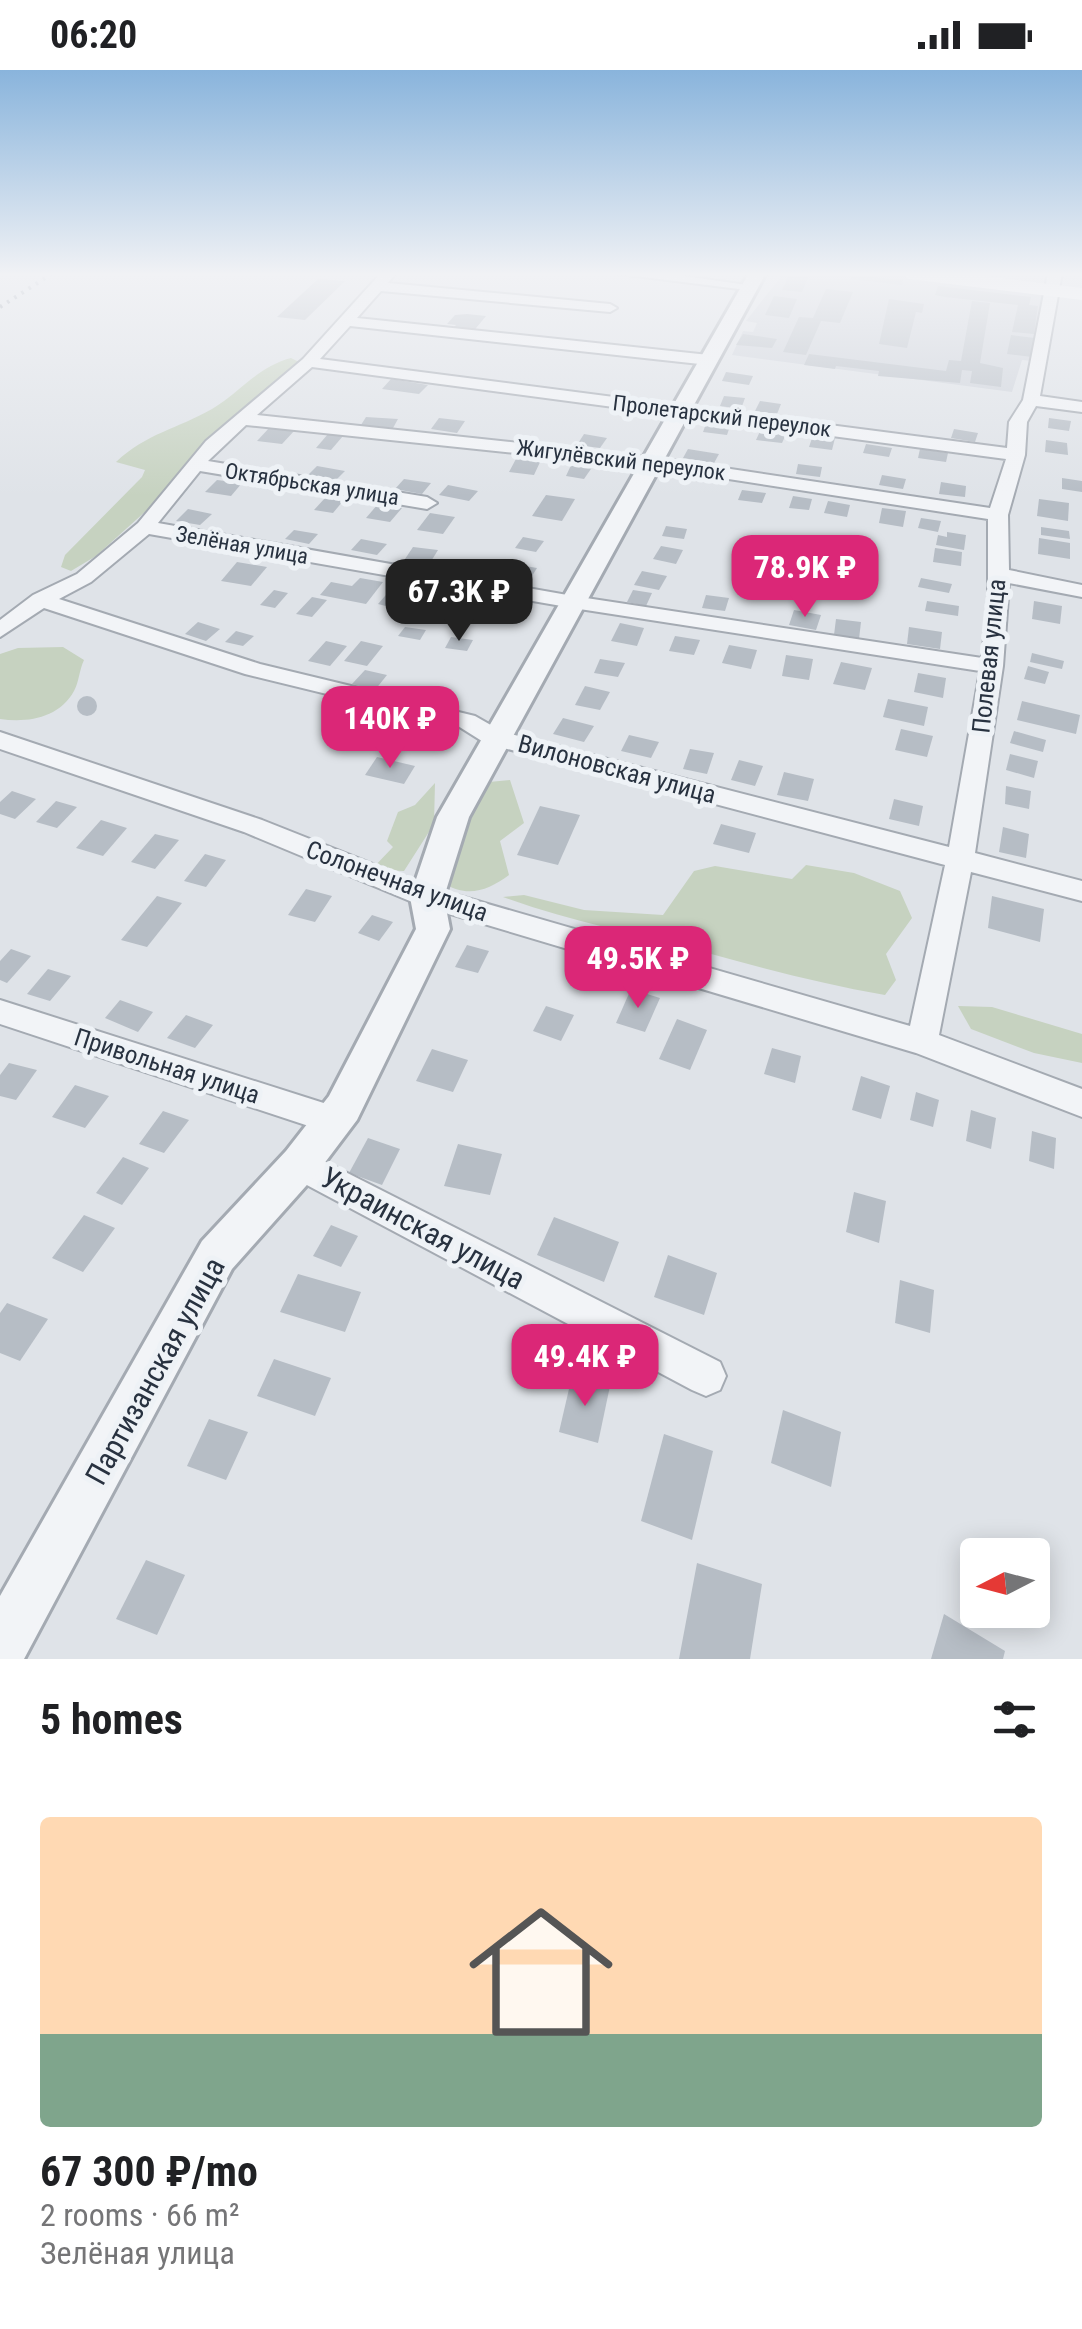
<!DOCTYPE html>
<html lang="en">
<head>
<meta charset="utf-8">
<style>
	:root { --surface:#fff; --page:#f6f6f6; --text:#202124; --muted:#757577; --line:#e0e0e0; --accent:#db2777 }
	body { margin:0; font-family:"Roboto Condensed",sans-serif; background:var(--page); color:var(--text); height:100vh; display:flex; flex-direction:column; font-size:38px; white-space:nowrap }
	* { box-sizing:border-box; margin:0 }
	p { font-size:32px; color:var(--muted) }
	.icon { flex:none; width:55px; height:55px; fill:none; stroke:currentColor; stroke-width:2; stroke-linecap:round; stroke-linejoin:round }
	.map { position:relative; height:1589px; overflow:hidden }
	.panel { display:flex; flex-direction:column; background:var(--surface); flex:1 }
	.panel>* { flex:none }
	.needle { width:65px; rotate:264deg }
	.controls { position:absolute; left:960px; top:1468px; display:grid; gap:20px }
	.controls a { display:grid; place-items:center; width:90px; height:90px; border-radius:10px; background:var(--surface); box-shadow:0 5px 25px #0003; font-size:50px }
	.price { position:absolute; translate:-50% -85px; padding:0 22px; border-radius:20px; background:var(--accent); color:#fff; font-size:32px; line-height:65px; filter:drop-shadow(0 2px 5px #0008) }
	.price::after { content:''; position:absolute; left:50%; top:60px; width:30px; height:22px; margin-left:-15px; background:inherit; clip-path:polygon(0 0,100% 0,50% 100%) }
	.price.active { background:#222; color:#fff }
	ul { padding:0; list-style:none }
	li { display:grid; align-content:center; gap:20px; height:530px; padding:0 40px }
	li+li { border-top:2px solid var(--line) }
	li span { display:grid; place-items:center; height:310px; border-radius:10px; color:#555 }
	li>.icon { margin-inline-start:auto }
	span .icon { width:180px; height:180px; fill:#fffc; stroke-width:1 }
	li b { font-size:42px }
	h2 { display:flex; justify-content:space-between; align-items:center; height:120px; padding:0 40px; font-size:42px }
	.status { display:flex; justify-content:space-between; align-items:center; height:70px; padding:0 50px; background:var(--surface); direction:ltr }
	.status svg { height:28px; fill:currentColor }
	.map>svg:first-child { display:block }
</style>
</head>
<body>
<div class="status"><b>06:20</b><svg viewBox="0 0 49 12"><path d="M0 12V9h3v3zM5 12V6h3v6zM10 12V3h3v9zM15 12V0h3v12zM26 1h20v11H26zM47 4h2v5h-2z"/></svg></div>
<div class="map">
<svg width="1082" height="1589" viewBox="0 0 1082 1589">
	<rect width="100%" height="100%" fill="#dfe3e8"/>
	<polygon fill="#cdd2da" points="784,203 882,203 1043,223 1034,291 1022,290 1012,322 732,285 743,261 753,262 757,253 746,251"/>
	<g fill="#c6d2c0">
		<path d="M291,288L299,292L157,431L96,486L71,501L61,497L65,485L142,407L145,400L116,392C147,363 177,359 212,339C241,322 257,297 291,288Z"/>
		<path d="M63,577L84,590C79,601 79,612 74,621C59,648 28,653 0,649V584L18,578Z"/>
		<path d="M510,710L524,753L500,771L509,805C489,820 468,828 445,814L467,753L489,712Z"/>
		<polygon points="435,713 434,754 404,801 371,800 393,777 387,771 398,742 415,735"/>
		<path d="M806,795L854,803L900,821L912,848L886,884L896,910L885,925C823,914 765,899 704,882C636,864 569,851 503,827L524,825L584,840L663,845L694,801L715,796L792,809Z"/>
		<polygon points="958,936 992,937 1082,964 1082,993 1034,983 971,959"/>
	</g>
	<g fill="#b6bdc5">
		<polygon points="790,203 810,203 802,222 782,220"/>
		<polygon points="852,205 903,210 902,215 850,209"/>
		<polygon points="318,209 345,211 305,250 277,247"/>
		<polygon points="938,216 1031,227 1029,235 1038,236 1034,264 1012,262 1018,235 945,227 935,225"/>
		<polygon points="826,219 853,222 840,253 821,251 806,285 783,282 799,247 813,248"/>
		<polygon points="774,226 797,229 789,248 765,245"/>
		<polygon points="889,229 924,234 922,243 916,242 907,278 879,274"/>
		<polygon points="972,231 990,233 980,293 1003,298 1001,317 970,313 972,301 962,300 960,313 878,306 879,301 836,296 835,299 804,295 809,284 946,301 949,290 961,291"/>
		<polygon points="467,244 486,246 472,263 451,260 456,255 447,254 455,245"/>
		<polygon points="743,264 777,269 772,278 736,275"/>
		<polygon points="1011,265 1035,268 1032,287 1007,284"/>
		<polygon points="726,302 753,306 749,315 722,311"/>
		<polygon points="391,309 428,315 419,324 382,319"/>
		<polygon points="724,326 745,328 741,339 720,336"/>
		<polygon points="760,331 781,334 777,344 755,341"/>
		<polygon points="366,347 398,349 393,358 361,355"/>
		<polygon points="439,348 465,351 457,363 431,359"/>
		<polygon points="1049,348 1071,351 1069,361 1048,358"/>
		<polygon points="707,351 731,353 727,365 703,362"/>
		<polygon points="270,357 295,360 282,374 257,371"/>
		<polygon points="762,357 788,360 782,373 756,370"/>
		<polygon points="954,359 978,363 975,372 951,368"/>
		<polygon points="328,364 343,366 331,380 316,378"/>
		<polygon points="584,364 607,368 600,378 577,375"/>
		<polygon points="813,365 835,368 832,380 809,377"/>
		<polygon points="1046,370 1067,373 1068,385 1045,382"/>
		<polygon points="866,374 892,378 889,387 863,383"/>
		<polygon points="688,379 719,384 714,393 683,388"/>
		<polygon points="920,379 948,383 946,392 918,388"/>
		<polygon points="517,387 541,390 534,405 509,402"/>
		<polygon points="572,393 593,396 584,409 566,406"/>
		<polygon points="798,394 822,397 820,407 796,404"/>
		<polygon points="317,396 345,401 336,410 308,405"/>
		<polygon points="882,405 906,409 903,419 879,415"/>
		<polygon points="1062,408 1082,411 1082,422 1062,419"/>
		<polygon points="404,409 431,413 422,424 395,419"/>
		<polygon points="217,410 242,413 231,426 205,422"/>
		<polygon points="941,412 966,416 965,427 939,424"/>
		<polygon points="448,415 478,421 469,431 439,425"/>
		<polygon points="742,420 766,423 762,433 738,430"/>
		<polygon points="546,425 575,429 562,451 532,446"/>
		<polygon points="793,426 812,429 809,440 789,438"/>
		<polygon points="325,428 343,431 333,443 314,440"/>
		<polygon points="1039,429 1069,433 1068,451 1037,446"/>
		<polygon points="828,431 850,435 847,447 824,443"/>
		<polygon points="378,434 402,438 390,452 366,448"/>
		<polygon points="882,438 906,441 903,457 879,453"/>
		<polygon points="188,439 212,444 200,455 176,451"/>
		<polygon points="430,443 455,447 443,464 417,460"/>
		<polygon points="921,448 941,451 938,462 918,458"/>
		<polygon points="666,456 687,459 684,469 662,466"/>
		<polygon points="1041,457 1069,461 1070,469 1041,465"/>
		<polygon points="294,460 318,464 309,474 285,469"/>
		<polygon points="947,462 966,465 964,480 936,475 938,465 947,467"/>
		<polygon points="523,467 544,471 536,482 515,478"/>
		<polygon points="1039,468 1070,473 1070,489 1038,484"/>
		<polygon points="361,469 387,474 377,485 351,480"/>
		<polygon points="661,476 683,480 676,494 653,489"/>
		<polygon points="413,477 438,480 430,493 405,489"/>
		<polygon points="935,478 962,482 961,496 933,492"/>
		<polygon points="237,492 267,497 251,516 221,511"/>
		<polygon points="508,493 537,498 527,514 498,509"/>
		<polygon points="642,501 667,506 659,520 634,515"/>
		<polygon points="360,508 383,512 366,534 320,525 331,512 352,516"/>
		<polygon points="921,508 952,514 949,523 918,517"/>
		<polygon points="392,518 409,522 397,539 378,534"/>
		<polygon points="274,520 288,523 275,538 260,535"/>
		<polygon points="633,520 652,523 646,536 627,532"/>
		<polygon points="706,525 729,528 725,541 702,538"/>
		<polygon points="312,527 327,530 312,547 296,544"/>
		<polygon points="927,531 959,536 958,546 925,541"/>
		<polygon points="1034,531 1062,536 1060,554 1032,549"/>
		<polygon points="475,532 499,537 488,553 464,548"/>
		<polygon points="794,540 821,545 816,560 789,555"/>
		<polygon points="836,549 861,552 859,569 834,565"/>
		<polygon points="198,552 220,559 206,571 185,564"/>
		<polygon points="620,553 644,558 637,576 611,571"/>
		<polygon points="405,557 426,560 420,570 398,566"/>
		<polygon points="909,557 942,562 940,579 907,574"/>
		<polygon points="236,561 254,566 243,576 225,572"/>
		<polygon points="675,566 700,570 694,585 669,581"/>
		<polygon points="451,567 473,570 467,581 445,578"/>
		<polygon points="326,571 347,576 330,596 308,591"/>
		<polygon points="361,571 383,576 367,596 344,591"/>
		<polygon points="729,575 757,580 751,599 722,593"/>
		<polygon points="1032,583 1064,591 1062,599 1030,592"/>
		<polygon points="786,585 813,589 809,610 782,606"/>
		<polygon points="600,589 625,593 618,607 594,603"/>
		<polygon points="841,592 872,598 865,620 833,614"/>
		<polygon points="1028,596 1049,602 1045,614 1024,609"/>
		<polygon points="365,600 387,605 375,620 352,614"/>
		<polygon points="918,603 946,608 943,628 914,622"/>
		<polygon points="585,616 610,622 600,640 575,635"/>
		<polygon points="425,619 445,624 435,637 416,632"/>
		<circle cx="87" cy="636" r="10"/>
		<polygon points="888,629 928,637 924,656 883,647"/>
		<polygon points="1022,631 1080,645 1076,664 1017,650"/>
		<polygon points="563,648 594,656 584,672 553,664"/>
		<polygon points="399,657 436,665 426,681 388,673"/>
		<polygon points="901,659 933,666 927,687 895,680"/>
		<polygon points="1014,661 1046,670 1043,682 1010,673"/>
		<polygon points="629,665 659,672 651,688 621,681"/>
		<polygon points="690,679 714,683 707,704 683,699"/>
		<polygon points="1010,684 1038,691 1034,708 1006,700"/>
		<polygon points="377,687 415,696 404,714 365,705"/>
		<polygon points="739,690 763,696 755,716 731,710"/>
		<polygon points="784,702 814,709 808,731 777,725"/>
		<polygon points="1006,716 1031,721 1029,739 1005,734"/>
		<polygon points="12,721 36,729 15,749 0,744 0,732"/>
		<polygon points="894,729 923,736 919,756 889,749"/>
		<polygon points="56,731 77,737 57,758 36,752"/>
		<polygon points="540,736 580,745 558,795 517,785"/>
		<polygon points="101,750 127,758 103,786 76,778"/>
		<polygon points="721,754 756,763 749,783 713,774"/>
		<polygon points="1003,757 1029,764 1026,788 999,782"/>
		<polygon points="155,764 179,770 155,799 131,792"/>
		<polygon points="205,784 226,790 206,817 184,811"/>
		<polygon points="306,819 332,826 315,852 288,845"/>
		<polygon points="157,826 182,833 147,877 121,870"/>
		<polygon points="992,826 1044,839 1040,872 988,858"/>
		<polygon points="372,845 393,852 379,871 358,863"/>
		<polygon points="467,875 489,881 478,903 455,897"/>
		<polygon points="11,879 31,886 7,913 0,910 0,891"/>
		<polygon points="48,899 71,906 50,931 27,924"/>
		<polygon points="631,919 660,928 645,962 616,953"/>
		<polygon points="120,930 153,942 138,962 105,948"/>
		<polygon points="546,936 574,945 561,971 533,961"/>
		<polygon points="186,945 213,955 195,978 167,968"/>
		<polygon points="677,949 707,960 690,1000 659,989"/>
		<polygon points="772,978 801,986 795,1013 764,1004"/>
		<polygon points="432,979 468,990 453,1022 416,1011"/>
		<polygon points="9,993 37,1000 16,1030 0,1026 0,1005"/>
		<polygon points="861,1006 890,1016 881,1049 852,1040"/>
		<polygon points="75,1015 109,1026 85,1058 52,1047"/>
		<polygon points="916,1022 939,1030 933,1057 910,1050"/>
		<polygon points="971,1040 996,1048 991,1079 966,1071"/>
		<polygon points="163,1041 189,1050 164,1083 139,1074"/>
		<polygon points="1032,1061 1056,1068 1054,1099 1029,1091"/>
		<polygon points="368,1068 400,1079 382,1115 349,1103"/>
		<polygon points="458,1074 502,1084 490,1125 444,1116"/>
		<polygon points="123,1087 149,1098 122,1135 96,1123"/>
		<polygon points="854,1122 886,1131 879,1173 846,1162"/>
		<polygon points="84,1145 115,1158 83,1202 52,1188"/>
		<polygon points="554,1147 619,1172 604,1212 537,1185"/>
		<polygon points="331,1155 358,1166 341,1197 313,1186"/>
		<polygon points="668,1185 717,1203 704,1245 654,1227"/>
		<polygon points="298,1204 361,1222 345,1262 280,1242"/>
		<polygon points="900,1210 934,1220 930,1263 895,1253"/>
		<polygon points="7,1233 48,1249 20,1291 0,1283 0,1243"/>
		<polygon points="274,1289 331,1308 315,1346 257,1326"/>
		<polygon points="572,1306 610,1316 598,1373 559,1362"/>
		<polygon points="783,1340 841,1362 831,1417 771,1393"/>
		<polygon points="209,1349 248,1362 226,1410 187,1396"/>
		<polygon points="664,1364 713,1381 692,1470 641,1451"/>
		<polygon points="146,1490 185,1505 157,1565 116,1549"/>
		<polygon points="697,1493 762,1514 750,1589 679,1589"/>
		<polygon points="944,1544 1005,1581 1003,1589 931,1589"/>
	</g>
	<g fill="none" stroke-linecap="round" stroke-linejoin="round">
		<defs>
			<g id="minor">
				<path d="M381,203H396L388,213L610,234L617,238L610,242L381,221L357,248L709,285L717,290L709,295L350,256L320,289L1007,378L1009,352L1023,330L1048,203H1062L1040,326L1082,332V342L1036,336L1027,352L1025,385L1008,445L1009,500L1082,515V527L1009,513L1003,596L975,783L1082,811V831L971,802L939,965L1082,1019V1047L916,983L417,834L244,762L0,679V662L262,750L436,819L910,956L945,795L485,673L458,656L245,604L44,538L0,567V550L33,525L77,504L138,453L206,371L303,289ZM312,297L1006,389L990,438L651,387L257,345ZM246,355L651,397L988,449V529L982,588L573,526L158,453L200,401L427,439L437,433L427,427L208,391ZM149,464L573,538L980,601L949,777L503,662L475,646L260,594L59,529L91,512Z"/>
				<polygon points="611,203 663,203 754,216 747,220"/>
				<polygon points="0,930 333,1036 345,1040 350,1050 345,1060 333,1064 0,954"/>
				<polygon points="300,1079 720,1292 726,1306 720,1320 706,1326 692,1320 288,1105 283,1094 288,1083"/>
			</g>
			<polygon id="tertiary" points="749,203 766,203 469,747 444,827 450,859 357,1050 314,1107 232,1199 24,1589 0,1589 0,1526 202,1171 286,1081 329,1026 416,859 410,827 437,747"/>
		</defs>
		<use href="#minor" stroke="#a4aab2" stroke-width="4"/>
		<use href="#tertiary" stroke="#a4aab2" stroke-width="6"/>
		<use href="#minor" fill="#f2f4f7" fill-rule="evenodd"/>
		<use href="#tertiary" fill="#f2f4f7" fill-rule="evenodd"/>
		<polygon fill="#fff" fill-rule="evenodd" points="900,203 959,203 1082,218 1082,230 909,209"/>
		<polyline stroke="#788492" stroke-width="4" stroke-dasharray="2.5 6" stroke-linecap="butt" points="0,237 53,203"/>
	</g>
	<linearGradient id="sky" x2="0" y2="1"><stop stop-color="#89b4dc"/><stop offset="0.48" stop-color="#f1f2f5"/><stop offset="1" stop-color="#f1f2f5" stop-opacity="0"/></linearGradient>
	<rect width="1082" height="426" fill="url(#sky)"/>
	<g text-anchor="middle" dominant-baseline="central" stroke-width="10" stroke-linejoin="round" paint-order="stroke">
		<g font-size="22" fill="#283240" stroke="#eef2f6">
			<text transform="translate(722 346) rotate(7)">Пролетарский переулок</text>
			<text transform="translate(621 390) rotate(7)">Жигулёвский переулок</text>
			<text transform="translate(312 414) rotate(9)">Октябрьская улица</text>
			<text transform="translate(242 475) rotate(10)">Зелёная улица</text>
		</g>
		<g font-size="25" fill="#283240" stroke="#eef2f6">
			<text transform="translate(989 586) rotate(-84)">Полевая улица</text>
			<text transform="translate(617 699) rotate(15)">Вилоновская улица</text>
			<text transform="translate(397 811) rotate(20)">Солонечная улица</text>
			<text transform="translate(167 996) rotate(18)">Привольная улица</text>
		</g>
		<g font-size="30" fill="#283240" stroke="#eef2f6">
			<text transform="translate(423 1158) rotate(28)">Украинская улица</text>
			<text transform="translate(155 1301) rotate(-61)">Партизанская улица</text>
		</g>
	</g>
</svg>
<div class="controls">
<a><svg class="needle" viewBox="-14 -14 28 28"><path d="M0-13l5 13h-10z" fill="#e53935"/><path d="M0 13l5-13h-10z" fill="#757577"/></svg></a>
</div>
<b class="price" style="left:805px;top:550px">78.9K ₽</b>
<b class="price active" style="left:459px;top:574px">67.3K ₽</b>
<b class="price" style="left:390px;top:701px">140K ₽</b>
<b class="price" style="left:638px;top:941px">49.5K ₽</b>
<b class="price" style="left:585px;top:1339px">49.4K ₽</b>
</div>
<section class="panel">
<h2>5 homes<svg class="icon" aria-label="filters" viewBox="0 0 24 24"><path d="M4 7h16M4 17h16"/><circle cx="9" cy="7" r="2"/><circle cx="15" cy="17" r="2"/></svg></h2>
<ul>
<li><span style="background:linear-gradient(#ffd9b3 70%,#7fa58c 0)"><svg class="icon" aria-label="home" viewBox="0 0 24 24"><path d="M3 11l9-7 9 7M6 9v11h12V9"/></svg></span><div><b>67 300 ₽/mo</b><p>2 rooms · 66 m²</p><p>Зелёная улица</p></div></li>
</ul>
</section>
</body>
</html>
